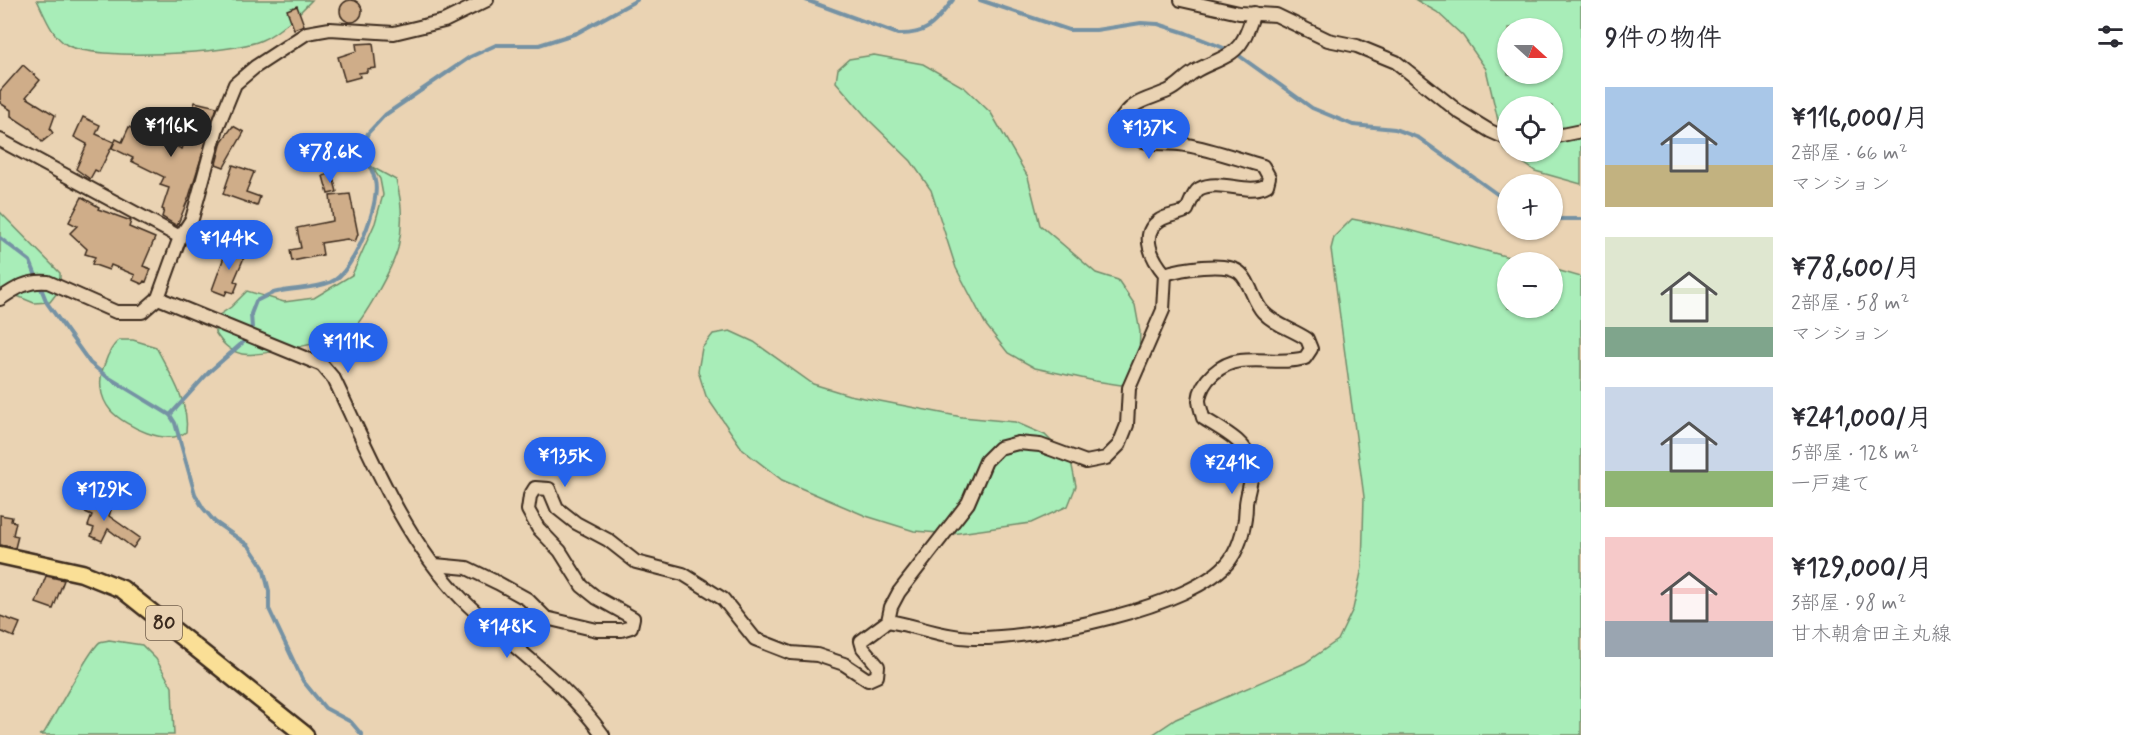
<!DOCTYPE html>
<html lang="ja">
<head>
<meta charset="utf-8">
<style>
	:root { --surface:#fff; --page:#f2f2f3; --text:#2b2b33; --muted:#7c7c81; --accent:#2563eb }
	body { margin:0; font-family:Mynerve,"Klee One",sans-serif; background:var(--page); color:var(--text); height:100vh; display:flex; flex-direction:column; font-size:22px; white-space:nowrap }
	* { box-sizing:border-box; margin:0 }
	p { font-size:20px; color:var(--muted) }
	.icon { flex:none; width:33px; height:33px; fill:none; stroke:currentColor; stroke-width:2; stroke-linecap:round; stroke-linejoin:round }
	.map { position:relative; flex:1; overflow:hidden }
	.sheet { display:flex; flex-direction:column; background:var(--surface); width:570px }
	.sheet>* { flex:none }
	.needle { width:39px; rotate:111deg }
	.buttons { position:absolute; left:1497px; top:18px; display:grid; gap:12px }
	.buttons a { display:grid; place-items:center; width:66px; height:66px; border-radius:50%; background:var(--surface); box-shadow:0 2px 4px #0004; font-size:30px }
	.price { position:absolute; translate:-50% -51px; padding:0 14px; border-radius:21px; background:var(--accent); color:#fff; font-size:20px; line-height:39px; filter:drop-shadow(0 2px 3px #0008) }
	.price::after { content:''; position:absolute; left:50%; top:36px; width:18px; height:14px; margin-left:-9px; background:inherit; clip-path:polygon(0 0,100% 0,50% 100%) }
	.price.selected { background:#222; color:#fff }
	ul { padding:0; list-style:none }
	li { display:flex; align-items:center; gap:18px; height:150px; padding:0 24px }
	li span { display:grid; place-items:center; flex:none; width:168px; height:120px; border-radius:0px; color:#555 }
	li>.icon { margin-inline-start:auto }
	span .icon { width:72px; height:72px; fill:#fffc; stroke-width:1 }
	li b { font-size:26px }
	h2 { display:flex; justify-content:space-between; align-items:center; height:72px; padding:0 24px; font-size:26px }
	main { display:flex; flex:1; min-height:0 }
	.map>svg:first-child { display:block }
</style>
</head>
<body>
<main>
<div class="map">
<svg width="1581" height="735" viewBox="0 0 1581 735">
	<rect width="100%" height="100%" fill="#ead3b3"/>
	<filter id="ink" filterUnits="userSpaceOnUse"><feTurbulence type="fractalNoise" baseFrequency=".0167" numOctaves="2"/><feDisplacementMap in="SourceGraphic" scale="12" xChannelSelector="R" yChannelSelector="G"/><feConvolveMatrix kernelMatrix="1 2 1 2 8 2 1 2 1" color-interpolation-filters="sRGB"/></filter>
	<g filter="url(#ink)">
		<g fill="#a8edb8" stroke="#728c6b" stroke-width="1.5" fill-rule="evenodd">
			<path d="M37,0H312C301,12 277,34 262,40C232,54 94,61 67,45C51,35 45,16 37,0Z"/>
			<path d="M1416,0H1581V184L1535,171L1505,150L1486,69L1463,36L1437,12ZM1508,28H1552V74H1508ZM1508,106H1552V152H1508Z"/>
			<polygon points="874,55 923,64 965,88 991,113 1028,177 1040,225 1096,273 1118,280 1135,305 1140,332 1139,356 1133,377 1121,385 1095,381 1035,368 1008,353 986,325 956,268 931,190 911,161 869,120 836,82 838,69 849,59"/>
			<path d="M372,167L396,180C402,201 403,226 398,248C393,267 364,320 350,332C340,340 256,357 242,354C229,351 222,343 215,332V318L231,307L247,291L284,302L314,298L352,275L375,223L383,195L380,179Z"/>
			<polygon points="0,212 60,273 60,289 50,302 34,303 0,289"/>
			<polygon points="1352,219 1413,231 1527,262 1508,262 1508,308 1552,308 1553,269 1581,277 1581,735 1152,735 1176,719 1305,663 1338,640 1353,609 1362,568 1364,497 1331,249 1334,237"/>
			<polygon points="730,331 754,342 813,384 849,395 962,417 1015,422 1045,435 1071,461 1076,486 1068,506 1031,523 952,534 914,531 866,516 782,480 743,450 706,396 698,371 702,348 713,334"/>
			<path d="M119,340H133L156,347C169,372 190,403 186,432C167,447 125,426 111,411C99,397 98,379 105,363C108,354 112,346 119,340Z"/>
			<path d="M109,640L142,645L156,659L172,687L174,735H39L44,733C54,717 90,648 100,642C102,641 106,641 109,640Z"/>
		</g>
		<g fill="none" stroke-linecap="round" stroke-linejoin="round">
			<g stroke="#7592a4" stroke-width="4">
				<path d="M806,0L898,34C929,35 935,22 953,0"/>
				<polyline points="980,0 1069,30 1096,30 1141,23 1158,24 1186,33 1234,52 1312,108 1353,125 1395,129 1419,138 1508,202"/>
				<polyline points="1552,219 1581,219"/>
				<polyline points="0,238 30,261 47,303 90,363 106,376 170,415 175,423 195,494 203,508 215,522 249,546 263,567 269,591 269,609 303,681 325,708 351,722 362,735"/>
				<path d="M170,415L209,372L248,338L252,328L251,314L256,301C263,298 270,293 277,292C295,288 314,289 331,282C353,274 381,203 375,181C373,169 365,159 363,146L368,133L385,115L470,57L496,45H539L577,33L637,0"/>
			</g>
		</g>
		<g fill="#cfad89" stroke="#3b2a1e" stroke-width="1.5">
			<circle cx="351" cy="11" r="11"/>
			<polygon points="297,6 304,25 294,29 287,10"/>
			<polygon points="373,43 376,68 367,69 367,72 359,73 360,77 345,81 338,57 357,51 356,44"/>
			<polygon points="23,65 40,80 26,97 55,115 50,129 53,133 42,142 31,129 11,116 11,110 0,103 0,91"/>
			<polygon points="195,102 217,107 189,197 177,226 162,217 164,210 162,209 169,188 160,185 164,177 131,161 133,158 112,148 116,139 122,142 129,127 140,132 144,123 162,131 158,138 182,149 195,114 191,112"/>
			<polygon points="83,117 100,125 96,134 114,142 99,172 95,170 90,179 76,169 87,144 74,137"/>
			<polygon points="233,126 244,132 224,167 216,164 222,141"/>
			<polygon points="233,165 254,172 246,192 260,197 257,206 223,194"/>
			<polygon points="332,173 337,192 328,194 323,176"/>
			<polygon points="350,194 358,234 355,242 347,239 321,243 323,255 292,261 290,250 301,248 297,228 333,221 330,196"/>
			<polygon points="82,197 99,207 98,209 131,221 129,227 155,238 143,266 151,269 146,282 144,281 142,284 133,280 135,275 111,265 109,270 92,264 95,257 85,254 87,249 70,233 77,226 69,222"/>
			<polygon points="228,246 246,253 234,281 238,283 234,293 227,291 225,295 212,290"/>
			<polygon points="74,495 111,510 109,516 140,538 133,548 108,529 102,541 91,536 94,528 88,526 92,515 69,505"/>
			<polygon points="0,515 12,517 11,521 16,522 13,535 18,536 15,548 0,545"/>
			<polygon points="46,576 64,580 53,609 36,603"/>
			<polygon points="0,616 20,623 14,637 0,631"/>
		</g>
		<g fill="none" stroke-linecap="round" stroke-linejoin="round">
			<defs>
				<g id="minor">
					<polyline points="1181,0 1239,13 1276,15 1328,40 1357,46 1396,62 1459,112 1490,131 1508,139"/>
					<polyline points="1552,137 1581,131"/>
					<polyline points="0,140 180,237"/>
					<path d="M158,298L322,365L334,379C370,454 403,538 462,599C508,645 565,681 603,735"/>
					<path d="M0,299C16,288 28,280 48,282L116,312H142L158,298L180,237L192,219L217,128L235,84L255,67L307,33L330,29L394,33L444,21L487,0"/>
					<path d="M435,565L467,568L498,583L527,599L546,618L597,630H621L631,627L633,618L597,598L582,586L560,551L538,528L528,510L530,496L535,488L549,489L557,508L576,523L608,540L636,562L683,574L723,599L755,639L791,653L817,655L844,664L868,680L877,676L878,666L863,648L861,641L888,621L891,607L899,592L968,503L986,461L999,448L1018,443L1040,445L1086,462L1106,458L1119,445L1127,425L1129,388L1163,310L1165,274C1153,260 1138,234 1160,220C1167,215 1179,215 1187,210C1190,204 1193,193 1199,189C1220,178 1248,196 1267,185L1269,177L1263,166C1238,159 1211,149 1186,145C1156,140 1141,151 1120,122C1130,101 1148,100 1168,91C1179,86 1184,78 1194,72C1209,62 1230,59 1241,43C1247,35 1250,23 1254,13"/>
					<path d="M888,621C918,626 942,637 973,638C1030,640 1195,608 1230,560C1241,545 1246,522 1246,504C1247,492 1254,475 1252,464C1248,442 1220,429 1203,418C1202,412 1199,405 1199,400C1201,380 1221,363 1240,361C1262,358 1284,364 1305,358L1311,349L1307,339C1292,329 1275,325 1263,312C1253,302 1250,280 1239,272C1225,261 1180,269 1165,274"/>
				</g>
				<polyline id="major" points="0,555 82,573 122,589 305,735"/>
			</defs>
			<use href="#minor" stroke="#3b2a1e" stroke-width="16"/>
			<use href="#major" stroke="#3b2a1e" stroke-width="21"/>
			<use href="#minor" stroke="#ead3b3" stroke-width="12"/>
			<use href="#major" stroke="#fadf96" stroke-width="16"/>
		</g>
	</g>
	<g text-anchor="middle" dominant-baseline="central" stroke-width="4.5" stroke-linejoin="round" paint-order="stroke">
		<rect fill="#ead3b3" stroke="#705d4b" stroke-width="1.5" x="146" y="606" width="36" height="34" rx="4.5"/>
		<g font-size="20" font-weight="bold" fill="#3b2a1e">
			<text x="164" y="623">80</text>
		</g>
	</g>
</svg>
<div class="buttons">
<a><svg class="needle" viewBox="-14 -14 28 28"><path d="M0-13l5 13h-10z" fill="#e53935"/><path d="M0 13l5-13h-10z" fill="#7c7c81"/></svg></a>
<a><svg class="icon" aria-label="locate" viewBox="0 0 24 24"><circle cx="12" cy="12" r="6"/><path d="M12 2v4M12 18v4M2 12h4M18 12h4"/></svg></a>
<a>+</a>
<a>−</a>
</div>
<b class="price selected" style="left:171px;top:158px">¥116K</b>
<b class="price" style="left:1149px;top:160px">¥137K</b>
<b class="price" style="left:330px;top:184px">¥78.6K</b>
<b class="price" style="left:229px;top:271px">¥144K</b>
<b class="price" style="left:348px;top:374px">¥111K</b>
<b class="price" style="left:565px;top:488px">¥135K</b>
<b class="price" style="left:1232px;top:495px">¥241K</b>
<b class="price" style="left:104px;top:522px">¥129K</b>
<b class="price" style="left:507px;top:659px">¥148K</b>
</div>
<section class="sheet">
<h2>9件の物件<svg class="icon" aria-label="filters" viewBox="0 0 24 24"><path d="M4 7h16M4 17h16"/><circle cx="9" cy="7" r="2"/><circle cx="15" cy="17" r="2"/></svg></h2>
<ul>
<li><span style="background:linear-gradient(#a9c7e8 65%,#c2b280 0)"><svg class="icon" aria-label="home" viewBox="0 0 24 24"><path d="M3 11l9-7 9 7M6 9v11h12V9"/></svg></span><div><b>¥116,000/月</b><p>2部屋 · 66 m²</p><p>マンション</p></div></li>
<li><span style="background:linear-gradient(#dfe7d0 75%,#7fa58c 0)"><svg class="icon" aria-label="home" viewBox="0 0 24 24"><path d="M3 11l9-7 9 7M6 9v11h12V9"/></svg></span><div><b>¥78,600/月</b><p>2部屋 · 58 m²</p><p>マンション</p></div></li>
<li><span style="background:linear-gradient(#c9d6e8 70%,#8fb573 0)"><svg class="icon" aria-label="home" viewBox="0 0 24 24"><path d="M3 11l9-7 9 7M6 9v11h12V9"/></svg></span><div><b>¥241,000/月</b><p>5部屋 · 128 m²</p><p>一戸建て</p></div></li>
<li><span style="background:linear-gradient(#f6c9c9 70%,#9aa5b1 0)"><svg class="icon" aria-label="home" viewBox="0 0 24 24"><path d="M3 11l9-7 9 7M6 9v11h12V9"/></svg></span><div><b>¥129,000/月</b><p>3部屋 · 98 m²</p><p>甘木朝倉田主丸線</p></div></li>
</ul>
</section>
</main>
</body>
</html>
